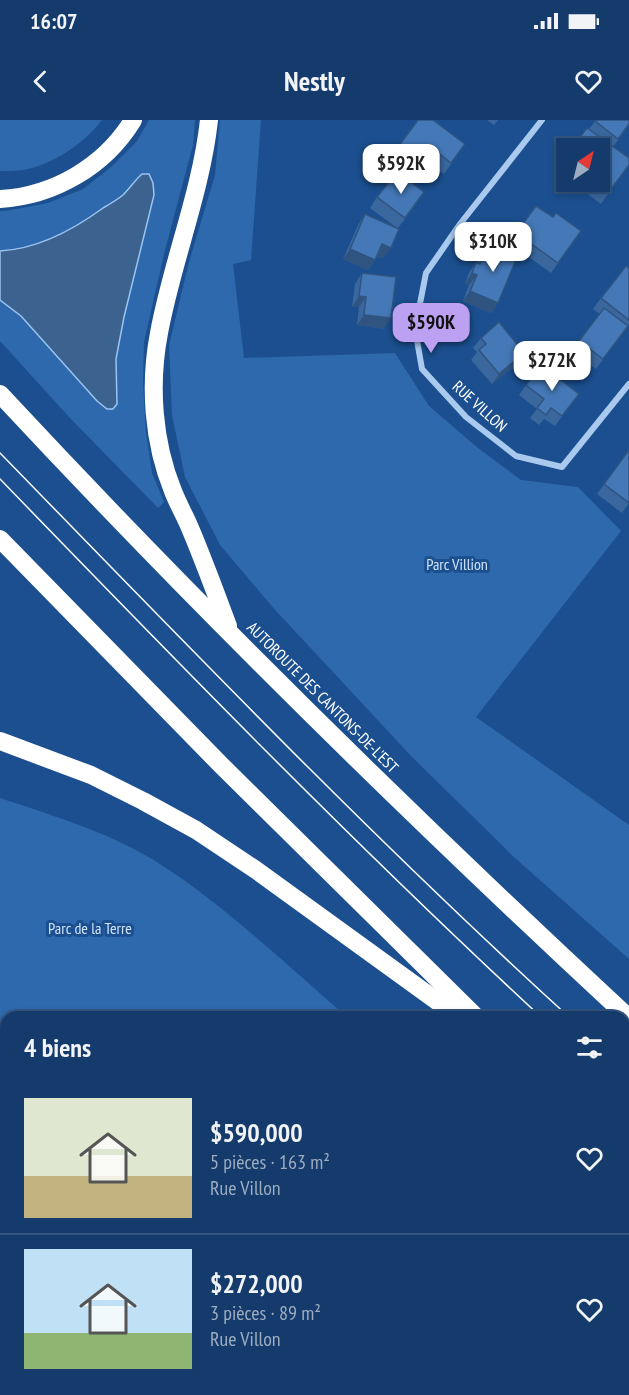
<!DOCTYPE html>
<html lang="fr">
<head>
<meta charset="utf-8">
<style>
	:root { --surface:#143b6b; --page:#1d4271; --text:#f1f3f6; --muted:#9dadc1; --line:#33557e; --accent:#bca0f2 }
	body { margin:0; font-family:"PT Sans Narrow",sans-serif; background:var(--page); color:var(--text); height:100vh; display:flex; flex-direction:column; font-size:22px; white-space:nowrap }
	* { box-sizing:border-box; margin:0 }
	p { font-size:20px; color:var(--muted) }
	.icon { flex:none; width:33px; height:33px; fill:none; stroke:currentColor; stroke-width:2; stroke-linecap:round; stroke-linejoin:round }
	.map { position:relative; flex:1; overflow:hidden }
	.panel { position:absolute; left:0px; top:891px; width:630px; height:384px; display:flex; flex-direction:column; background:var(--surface); border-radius:18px 18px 0 0; box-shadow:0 3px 9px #0003,0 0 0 2px var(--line) }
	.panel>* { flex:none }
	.needle { width:39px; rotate:35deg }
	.fabs { position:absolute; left:556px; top:18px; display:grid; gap:12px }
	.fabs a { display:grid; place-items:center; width:54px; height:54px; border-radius:0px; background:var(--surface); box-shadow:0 3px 9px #0003,0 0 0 2px var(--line); font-size:30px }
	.price { position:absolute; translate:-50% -51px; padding:0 14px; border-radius:12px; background:#fff; color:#222; font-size:20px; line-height:39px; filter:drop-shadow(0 2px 3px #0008) }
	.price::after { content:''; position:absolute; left:50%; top:36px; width:18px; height:14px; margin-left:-9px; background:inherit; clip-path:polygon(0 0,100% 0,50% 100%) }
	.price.active { background:var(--accent); color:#111 }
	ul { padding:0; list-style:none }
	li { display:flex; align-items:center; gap:18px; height:150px; padding:0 24px }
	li+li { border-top:2px solid var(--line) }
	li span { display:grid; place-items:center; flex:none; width:168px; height:120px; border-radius:0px; color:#555 }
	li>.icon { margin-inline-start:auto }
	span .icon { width:72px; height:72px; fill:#fffc; stroke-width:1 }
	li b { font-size:26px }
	h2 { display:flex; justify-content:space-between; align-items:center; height:72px; padding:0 24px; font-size:26px }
	.status { display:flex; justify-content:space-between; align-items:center; height:42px; padding:0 30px; background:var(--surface); direction:ltr }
	.status svg { height:16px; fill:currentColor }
	header { display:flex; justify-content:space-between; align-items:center; height:78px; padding:0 24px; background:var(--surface); font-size:27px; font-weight:700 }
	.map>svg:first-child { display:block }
</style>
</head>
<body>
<div class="status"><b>16:07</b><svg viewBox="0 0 49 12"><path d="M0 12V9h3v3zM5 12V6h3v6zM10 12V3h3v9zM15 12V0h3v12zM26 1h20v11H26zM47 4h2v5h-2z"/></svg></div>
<header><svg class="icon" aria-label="back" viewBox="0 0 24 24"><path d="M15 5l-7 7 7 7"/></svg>Nestly<svg class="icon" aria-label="heart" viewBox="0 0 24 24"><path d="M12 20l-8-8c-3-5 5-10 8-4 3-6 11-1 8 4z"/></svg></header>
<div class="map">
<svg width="629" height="1275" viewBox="0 0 629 1275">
	<rect width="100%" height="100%" fill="#1b4f8f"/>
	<g fill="#2e69ad">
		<path d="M0,0H102C85,23 52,45 24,50C16,51 8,51 0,51Z"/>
		<polygon points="149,0 195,0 193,25 165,130 144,222 143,263 146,312 152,353 164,382 158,388 70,298 0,221 0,91 5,91 48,83 83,69 110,48 137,21"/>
		<polygon points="220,0 261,0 251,140 233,144 244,238 395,233 429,286 478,328 521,360 578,367 621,411 476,597 629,705 629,839 515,738 412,637 320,538 276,491 220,425 185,357 172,295 169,225 189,142 215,55"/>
		<path d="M0,678C51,695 105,711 152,739C223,783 284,843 347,897H6V1118L0,1114Z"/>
		<polygon points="624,1137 629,1141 629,1275 211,1275 203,1269 624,1269"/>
	</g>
	<path fill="#3c6290" stroke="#9cc4f0" stroke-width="1.5" d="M142,54H149L153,63L154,75L124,197L116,239L117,284L113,289H107L97,281L21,196L0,180V131C38,129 73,110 103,88C110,84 117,80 123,75C130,68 135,60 142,54Z"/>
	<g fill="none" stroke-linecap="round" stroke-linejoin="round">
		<polyline stroke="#a9c9ee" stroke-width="6" points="542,0 460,104 426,153 415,209 422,249 466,297 516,336 562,347 629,264"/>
		<g stroke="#a9c9ee" stroke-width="10">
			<polyline points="0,1135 6,1139"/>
			<polyline points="176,1269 184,1275"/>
		</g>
		<g stroke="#fff" stroke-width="18">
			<path d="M209,0C201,73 172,142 159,213C149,265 153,322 173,371C178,384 185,396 190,408C204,441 216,474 228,506"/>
			<path d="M0,79C54,76 105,46 133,0"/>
			<path d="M0,274C201,490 412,697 629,898"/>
			<polyline points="0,419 222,646 476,897"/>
			<polyline points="0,621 91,655 143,681 196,710 256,750 459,897"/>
			<polyline points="624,1036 629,1040"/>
		</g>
		<g stroke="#fff" stroke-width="1.5">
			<path d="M0,333C186,524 371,717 569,897"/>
			<path d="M0,359C177,542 354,724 541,897"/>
			<polyline points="624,947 629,951"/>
			<polyline points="624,972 629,976"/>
		</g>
	</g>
	<g fill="#3a679d">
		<polygon points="487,0 498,0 494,5"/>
		<polygon points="596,0 629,5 613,27 629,45 601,84 571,62 600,62 589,9"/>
		<polygon points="465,24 444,54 429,43 418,58 390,38 398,27"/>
		<polygon points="567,35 567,59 556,51"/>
		<polygon points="377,77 417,83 398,108 384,138 377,136 368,150 343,139 358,105 365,94 397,108 370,88"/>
		<polygon points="536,86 553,97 581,111 551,153 509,123"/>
		<polygon points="489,123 498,183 491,193 463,181 469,165 465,163 469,153 476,142 477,143 482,133"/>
		<polygon points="629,148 629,204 596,249 572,231 600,194 593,189 601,178"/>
		<polygon points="362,153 384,209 357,205 359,187 352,187 355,164"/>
		<polygon points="481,218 524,233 517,244 492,264 471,240 477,232 473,228"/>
		<polygon points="526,265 571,284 555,306 544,299 539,305 530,298 537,289 519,275"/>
		<polygon points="629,330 629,383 622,393 597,374"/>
		<polygon points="6,1222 6,1241 0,1235 0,1231"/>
		<polygon points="46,1269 94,1269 90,1275 53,1275 45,1270"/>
	</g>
	<g fill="#305480">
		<polygon points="382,124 391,128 384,138 375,135"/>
		<polygon points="350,129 375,140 368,150 343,139"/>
		<polygon points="472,153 477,155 469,165 465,163"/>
		<polygon points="470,171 498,183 491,193 463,181"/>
		<polygon points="359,176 366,177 359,187 352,187"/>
		<polygon points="364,195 391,198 384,209 357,205"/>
		<polygon points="524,233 517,244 492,264 499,254"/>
	</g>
	<g fill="#4478b7" stroke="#305480" stroke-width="1.5">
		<polygon points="418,0 433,0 465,24 451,43 437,32 425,48 398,27"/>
		<polygon points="596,0 629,0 629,4 618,19 595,1"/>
		<polygon points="587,8 629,38 629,45 608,73 592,62 600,62 600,28 572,28"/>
		<polygon points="567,35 567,43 563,40"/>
		<polygon points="397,52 424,72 405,98 377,77"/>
		<polygon points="536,86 553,97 556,93 581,111 558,143 516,113"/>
		<polygon points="365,94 399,109 391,128 382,124 375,140 350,129"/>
		<polygon points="489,123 518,135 498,183 470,171 477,155 472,153 476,142 480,144"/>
		<polygon points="626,146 629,148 629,200 601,178"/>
		<polygon points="362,153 396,157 391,198 364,195 366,177 359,176"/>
		<polygon points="604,188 628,206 603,239 579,221"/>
		<polygon points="499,202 524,233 499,254 479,230 486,224 481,218"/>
		<polygon points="541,245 579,274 562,296 551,288 546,295 537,288 544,279 526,265"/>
		<polygon points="629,330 629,383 604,364"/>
		<polygon points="0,1174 6,1179 6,1182 0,1191"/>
		<polygon points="66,1269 94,1269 90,1275 75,1275"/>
		<polygon points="123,1269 129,1269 138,1275 119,1275"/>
	</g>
	<g text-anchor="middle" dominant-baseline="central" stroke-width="6" stroke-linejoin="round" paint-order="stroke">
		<g font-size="16" fill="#fff" stroke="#1b4f8f">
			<text transform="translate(480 286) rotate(42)">RUE VILLON</text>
			<text transform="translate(323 577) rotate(45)">AUTOROUTE DES CANTONS-DE-L'EST</text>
		</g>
		<g font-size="16" fill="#cfe3fa" stroke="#1b4f8f">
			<text x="457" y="444">Parc Villion</text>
			<text x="90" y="808">Parc de la Terre</text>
		</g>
	</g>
</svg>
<div class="fabs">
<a><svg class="needle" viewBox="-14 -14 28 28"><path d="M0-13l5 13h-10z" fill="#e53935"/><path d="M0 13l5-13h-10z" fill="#9dadc1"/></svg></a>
</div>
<b class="price" style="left:401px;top:75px">$592K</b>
<b class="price" style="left:493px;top:153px">$310K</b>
<b class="price active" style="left:431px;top:234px">$590K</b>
<b class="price" style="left:552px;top:272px">$272K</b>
<section class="panel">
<h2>4 biens<svg class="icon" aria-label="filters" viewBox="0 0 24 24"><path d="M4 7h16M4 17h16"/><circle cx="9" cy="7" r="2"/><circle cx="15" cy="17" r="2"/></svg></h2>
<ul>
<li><span style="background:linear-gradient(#dfe7d0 65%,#c2b280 0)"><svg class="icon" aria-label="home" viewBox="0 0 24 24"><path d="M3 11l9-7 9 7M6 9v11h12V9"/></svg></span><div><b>$590,000</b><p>5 pièces · 163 m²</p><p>Rue Villon</p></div><svg class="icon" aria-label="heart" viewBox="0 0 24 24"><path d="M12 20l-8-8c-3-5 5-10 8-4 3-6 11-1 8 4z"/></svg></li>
<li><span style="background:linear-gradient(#bfe0f5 70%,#8fb573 0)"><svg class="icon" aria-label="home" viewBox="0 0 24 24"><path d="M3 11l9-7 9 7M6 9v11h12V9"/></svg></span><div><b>$272,000</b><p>3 pièces · 89 m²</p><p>Rue Villon</p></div><svg class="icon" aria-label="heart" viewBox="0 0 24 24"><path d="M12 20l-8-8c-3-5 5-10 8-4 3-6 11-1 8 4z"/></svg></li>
</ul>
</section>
</div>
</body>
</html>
